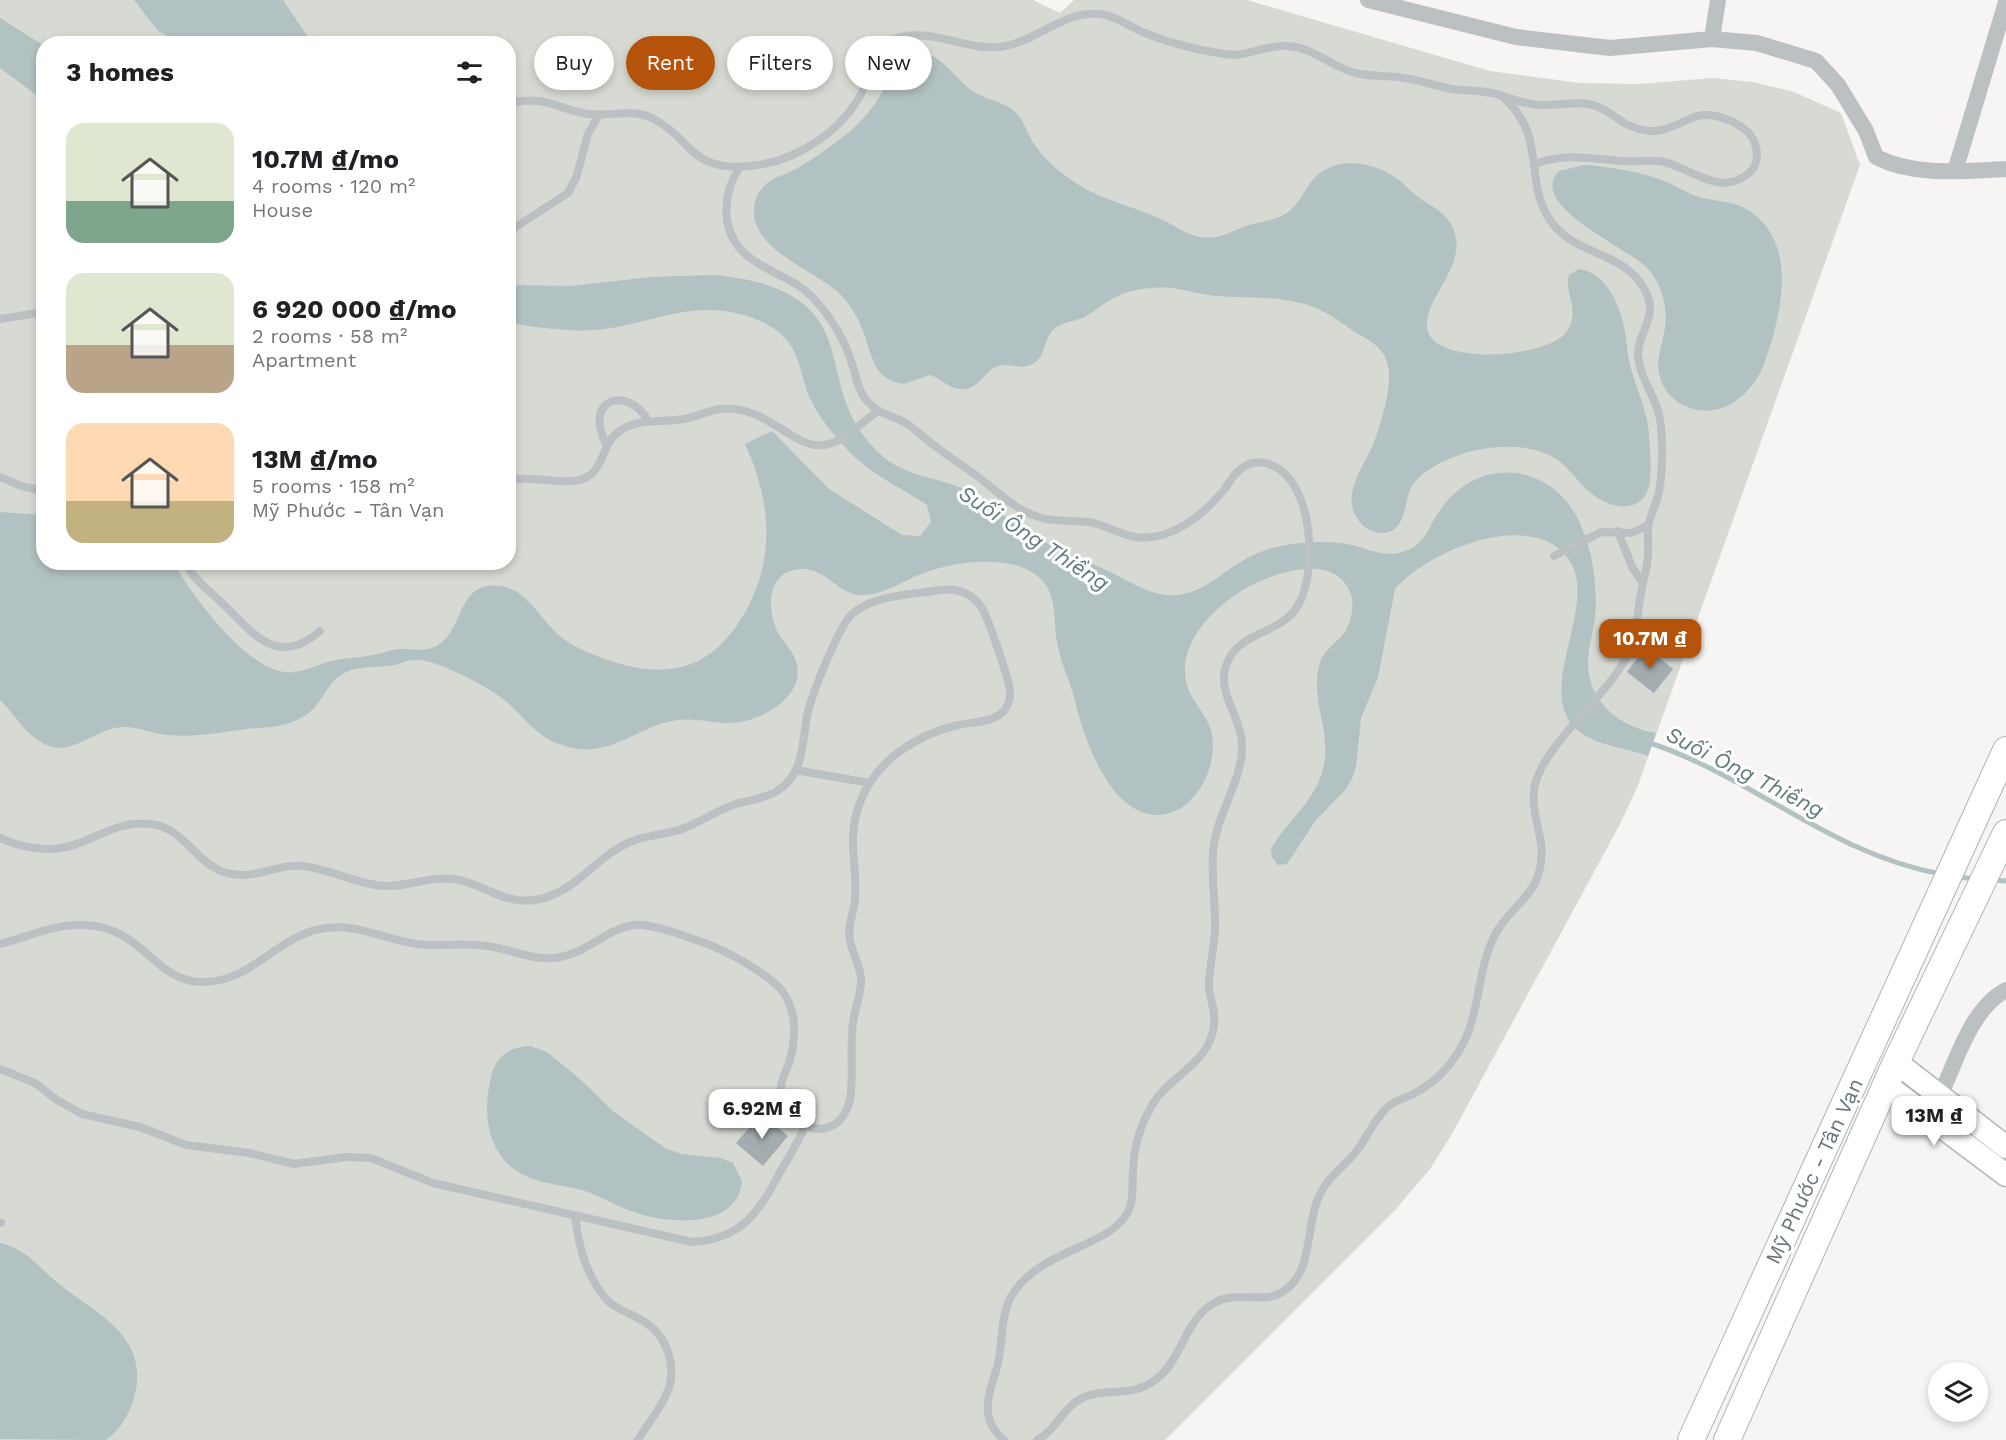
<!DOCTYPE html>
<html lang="en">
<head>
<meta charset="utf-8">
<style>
	:root { --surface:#fff; --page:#f2f2f2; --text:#202124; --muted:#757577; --accent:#b45309 }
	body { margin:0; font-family:"Work Sans",sans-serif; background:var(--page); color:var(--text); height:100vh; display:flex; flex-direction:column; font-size:22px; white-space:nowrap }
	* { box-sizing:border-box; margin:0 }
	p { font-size:20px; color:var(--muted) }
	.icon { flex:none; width:33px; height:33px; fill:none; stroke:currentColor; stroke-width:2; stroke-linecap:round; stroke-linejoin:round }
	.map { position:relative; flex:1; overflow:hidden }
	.panel { position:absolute; left:36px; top:36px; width:480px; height:534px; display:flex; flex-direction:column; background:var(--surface); border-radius:24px; box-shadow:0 3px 9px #0003 }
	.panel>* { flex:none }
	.guide { position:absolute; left:534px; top:36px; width:570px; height:54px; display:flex; gap:12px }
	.controls { position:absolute; left:1928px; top:1362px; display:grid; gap:12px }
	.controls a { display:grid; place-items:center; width:60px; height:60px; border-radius:50%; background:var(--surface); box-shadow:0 3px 9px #0003; font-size:30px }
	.price { position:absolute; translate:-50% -51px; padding:0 14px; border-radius:12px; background:#fff; color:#222; font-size:20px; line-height:39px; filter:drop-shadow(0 2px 3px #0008) }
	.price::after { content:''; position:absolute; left:50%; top:36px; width:18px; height:14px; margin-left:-9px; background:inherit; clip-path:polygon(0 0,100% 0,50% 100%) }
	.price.selected { background:var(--accent); color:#fff }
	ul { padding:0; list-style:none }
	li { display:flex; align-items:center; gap:18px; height:150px; padding:0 30px }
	li span { display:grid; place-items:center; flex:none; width:168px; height:120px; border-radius:18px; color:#555 }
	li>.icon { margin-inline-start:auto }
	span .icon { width:72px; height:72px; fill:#fffc; stroke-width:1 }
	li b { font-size:26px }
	h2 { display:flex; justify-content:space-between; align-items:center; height:72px; padding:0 30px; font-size:26px }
	.pill { padding:0 21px; border-radius:27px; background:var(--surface); box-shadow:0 3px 9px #0003; font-size:21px; line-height:54px }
	.pill.selected { background:var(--accent); color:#fff }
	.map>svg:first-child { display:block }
</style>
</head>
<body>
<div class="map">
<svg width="2006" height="1440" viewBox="0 0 2006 1440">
	<rect width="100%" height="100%" fill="#f6f5f3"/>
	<path fill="#d6dad2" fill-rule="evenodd" d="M0,0H1033L1060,13L1074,0H1247L1490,71L1580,83L1639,84L1712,78L1753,82L1794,92L1841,113L1860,165L1637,788L1620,824L1452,1134L1430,1169L1396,1209L1165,1440H0ZM44,44H508V562H44Z"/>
	<g fill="#b2c1c2">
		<polygon points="134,0 283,0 312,43 181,43 158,31"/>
		<polygon points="0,18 43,45 43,100 0,68"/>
		<path d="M917,52C945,54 954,81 976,93C990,101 1007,102 1018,115C1024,122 1026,130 1030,137C1037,150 1047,161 1058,170C1094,200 1124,202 1163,220C1175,226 1186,234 1199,237C1215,240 1227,234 1241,228C1256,222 1273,222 1287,213C1299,204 1303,193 1311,182C1330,158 1361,160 1386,172C1399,178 1407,188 1417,196C1426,203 1437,208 1445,216C1483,260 1414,301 1429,334C1444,366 1551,357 1567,331C1581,309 1564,294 1569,275L1579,269C1612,274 1624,317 1627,346C1629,377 1647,404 1649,434C1650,447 1652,475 1649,486C1641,516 1608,508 1591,493C1577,482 1569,466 1553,457C1531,445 1501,445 1477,450C1455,455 1429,465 1414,483C1402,499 1409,533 1381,533C1372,533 1364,527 1359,521C1339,495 1365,466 1374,442C1381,425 1393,383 1388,366C1384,347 1369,340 1353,331C1344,325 1336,318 1326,313C1291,294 1255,299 1217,296C1202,295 1188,290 1172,288C1148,286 1124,290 1104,304C1096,309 1091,314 1082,318C1072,322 1061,322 1053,330C1043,340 1046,355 1034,363C1021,372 1009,361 996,367C982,374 978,391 959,389C948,388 941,378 930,375L903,384C870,379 872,350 861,326C856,314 848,302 838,292C812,270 753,249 754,211C754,202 757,193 764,186C772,177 785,175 796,169C814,159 831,146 848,133C860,123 870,111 878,99C890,81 893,57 917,52Z"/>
		<path d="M1584,165C1604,166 1640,172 1659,179C1672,183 1683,191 1696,196C1713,202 1732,200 1748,210C1800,243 1781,316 1764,364C1758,379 1748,393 1734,402C1706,421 1665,407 1659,373C1656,359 1662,347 1664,333C1669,311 1663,287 1649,270C1631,248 1525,206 1559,171Z"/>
		<path d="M712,275C761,279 814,292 830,344C842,385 842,413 873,447C902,479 933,474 968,491C988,501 1004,517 1022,529C1048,546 1078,557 1106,570C1126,579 1145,593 1167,595C1201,597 1217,575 1244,560C1255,553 1268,549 1281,546C1301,542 1321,541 1341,543C1362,545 1383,560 1405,551C1425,544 1428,528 1439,512C1461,477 1505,461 1543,482C1587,505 1599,572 1595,618C1593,633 1588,648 1588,664C1589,703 1620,727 1656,733L1648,756C1620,746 1580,745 1566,715C1547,674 1594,603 1571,563C1537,505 1428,550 1395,589L1378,677L1361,718L1356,767L1352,778L1346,789L1316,820L1287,864L1278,865L1272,857L1271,849C1288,819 1318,800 1324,764C1331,730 1309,697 1320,663C1324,648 1340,642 1347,628C1352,618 1354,606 1351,595C1339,557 1290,568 1263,580C1226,595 1177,637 1186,681C1190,701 1206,712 1211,731C1220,765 1195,816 1156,815C1109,813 1084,738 1075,701C1071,683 1062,666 1058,647C1052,621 1060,592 1035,574C1005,553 945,562 914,577C898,584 880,596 861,595C837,594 826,567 800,569C768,571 766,607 777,631C782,641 791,648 795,659C808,690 772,715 745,721C722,727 701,717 678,720C633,726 609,763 559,744C536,736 525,718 507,702C491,688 437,659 416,660C402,661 408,662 394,665C372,669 348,663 331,684C317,703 317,712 292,722C277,728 263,727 247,729C221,732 195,738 168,735C153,734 139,727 124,727C97,727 75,755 49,746C27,738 16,715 0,700V512L43,515L44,562L174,563C191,595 242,662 279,671C301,676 316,664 336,660C354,657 371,657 389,651C407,645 424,656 441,643C464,626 458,580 501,586C528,590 542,622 562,638C577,649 594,655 611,661C675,682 718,665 749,605C776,552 769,496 745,444L772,431L829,489L902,535L920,536L931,522L927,505C899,486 869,474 846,448C832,433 817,415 809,396C803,382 801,367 795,353C783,326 752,315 724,311C686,306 650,321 612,328C577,334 543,328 509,323V285L571,286L651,277Z"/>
		<path d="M530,1046L547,1052L581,1080L614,1112L665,1148L681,1154L720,1158L733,1163L742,1181C738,1230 667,1224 634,1212C618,1207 604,1198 588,1192C568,1185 545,1185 526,1176C487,1159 482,1113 491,1077C496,1056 509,1047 530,1046Z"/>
		<path d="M0,1243C27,1249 39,1268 59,1284C98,1315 151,1337 134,1398C129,1415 120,1430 106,1440L0,1439Z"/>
	</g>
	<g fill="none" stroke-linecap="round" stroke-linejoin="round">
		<g stroke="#b2c1c2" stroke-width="5">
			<path d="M1647,742C1752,776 1830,854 1941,874"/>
			<polyline points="1956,877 1977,879"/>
			<polyline points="1992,880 2006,881"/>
		</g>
	</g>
	<g fill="#a3acaf" stroke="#d7d7d5" stroke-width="1.5">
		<polygon points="1646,646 1674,669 1654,694 1626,672"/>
		<polygon points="761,1113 789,1136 763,1167 735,1143"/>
	</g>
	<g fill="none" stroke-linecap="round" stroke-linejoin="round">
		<defs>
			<g id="secondary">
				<polyline points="1896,1062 2006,1147"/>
				<polyline points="1886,1085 2006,1175"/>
			</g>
			<g id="primary">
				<polyline points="1691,1440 2006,750"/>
				<polyline points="1727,1440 1896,1062 2006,833"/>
			</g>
		</defs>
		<use href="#secondary" stroke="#b0b6b9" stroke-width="25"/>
		<use href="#primary" stroke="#afb4b7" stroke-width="28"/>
		<g stroke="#bbc0c2" stroke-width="8">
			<path d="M508,104C543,94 556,108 587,114C610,117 630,108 652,118C693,139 689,172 750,166C797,162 846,129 865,86C873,68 876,47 895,39C926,26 968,51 1000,47C1035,43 1063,10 1100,14C1117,16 1130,27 1145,33C1169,43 1198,50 1224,54C1247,58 1266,44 1288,46C1312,47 1332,67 1355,73C1372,77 1388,75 1404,78C1420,80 1436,86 1452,89C1465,91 1479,90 1492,93C1505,96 1518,102 1532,104C1553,108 1576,99 1596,106C1607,110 1615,117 1624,123C1634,128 1644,132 1655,131C1687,128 1693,103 1733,122C1743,127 1752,133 1755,144C1759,154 1757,167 1748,174C1720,197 1691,168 1664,162C1651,159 1637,162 1623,161C1592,159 1566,152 1535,164"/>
			<path d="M740,167C720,197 720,238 753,260C774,275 798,280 816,301C833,320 846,343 853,367C857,380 859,392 868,402C879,415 896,416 909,425C919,433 929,442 939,449C954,461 971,470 986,483C1003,497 1019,512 1042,518C1058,522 1073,520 1089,522C1105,525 1119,534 1135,537C1170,542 1202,516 1224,490C1230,482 1234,473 1242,468C1250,462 1260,461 1269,464C1315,479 1319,578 1295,610C1277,634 1241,632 1228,661C1214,689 1240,714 1242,743C1244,779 1216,813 1213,853C1211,878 1216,904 1215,930C1214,949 1209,967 1209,987C1210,999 1216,1012 1214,1024C1211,1063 1170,1075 1152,1105C1141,1124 1134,1147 1133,1169C1132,1182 1134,1195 1130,1207C1116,1248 1039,1247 1011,1297C999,1319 1004,1347 996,1371C987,1397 980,1420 1004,1440"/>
			<polyline points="508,232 568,193 576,178 588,134 599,115"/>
			<polyline points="0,319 44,312"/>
			<path d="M607,446C581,396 630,386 648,421"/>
			<polyline points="0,477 21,486 44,491"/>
			<path d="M508,481C532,474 565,487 585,478C602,470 602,451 612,438C630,416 661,423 685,419C697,416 708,411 720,409C768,403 796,455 829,444C847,439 863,421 878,411"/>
			<polyline points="1618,531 1632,567 1642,582"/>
			<polyline points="1554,556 1601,532 1632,533 1648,525"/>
			<path d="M185,562C193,580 209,590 223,604C253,632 276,669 320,631"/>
			<polyline points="796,770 869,783"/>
			<path d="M0,838C27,850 54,854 82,842C104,833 125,821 150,824C186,827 196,868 232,874C256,879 277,864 301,866C329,868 355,884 384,886C408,887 430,876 454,879C483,883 503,905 535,900C575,894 595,857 630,842C648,834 667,835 685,828C702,821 718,810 736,804C749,800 765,799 777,791C804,775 802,743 807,716C811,696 839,625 853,613C876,595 907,595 934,591C954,587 972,591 983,610C989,622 1009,678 1010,691C1011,700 1007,710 999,715C988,723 970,722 958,725C916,735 877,760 861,800C845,839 858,862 855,898C854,913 847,925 850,940C852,954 861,965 861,981C861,995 855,1008 853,1022C850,1046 853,1070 851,1093C850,1103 847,1111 841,1119C819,1143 781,1119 781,1090C780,1080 786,1072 789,1063C796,1041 797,1015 785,995C774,976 723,949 702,942C685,936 651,923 634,925C602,929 583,961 543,958C524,957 506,948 487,946C464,942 440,947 417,944C382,939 356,922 320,929C276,938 253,980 206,982C153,984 145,926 83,925C54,924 27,937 0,944"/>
			<path d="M0,1069L35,1083L57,1100L82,1114L140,1127L186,1145L249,1153L294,1164L346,1157L371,1158L433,1183L692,1242C745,1239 760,1209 783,1167C791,1153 799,1141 805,1126"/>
			<path d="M575,1215C578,1244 586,1277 607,1300C618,1311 631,1313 643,1321C667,1335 678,1367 667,1393C660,1410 647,1424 638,1440"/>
			<polyline points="0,1223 1,1223"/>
			<path d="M1037,1440C1056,1430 1062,1409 1080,1399C1106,1385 1132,1401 1160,1376C1183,1355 1187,1316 1216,1302C1241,1289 1267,1308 1289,1287C1316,1263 1303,1216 1326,1184C1334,1173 1346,1164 1355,1153C1367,1138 1375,1117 1390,1105C1397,1100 1405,1098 1413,1094C1431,1085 1446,1071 1457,1054C1482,1017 1475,971 1496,933C1510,907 1538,895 1541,862C1545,833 1526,808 1537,778C1553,736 1606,698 1628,654C1638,632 1637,611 1642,588C1644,576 1648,566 1648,554C1649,545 1647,537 1648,528C1649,517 1655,507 1658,496C1663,476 1663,439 1660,419C1656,396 1639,378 1638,354C1638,334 1656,318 1648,297C1632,251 1575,258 1550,220C1522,177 1549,138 1502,96"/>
		</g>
		<g stroke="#bbc0c2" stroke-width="16">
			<path d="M1368,0L1516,37L1610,48L1712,39L1757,43L1816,61L1838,85L1866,131L1876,157C1916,177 1963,171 2006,169"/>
			<polyline points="1712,39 1718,0"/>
			<polyline points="1955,171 2006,2"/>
			<path d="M1940,1096C1956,1062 1971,1008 2006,990"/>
		</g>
		<use href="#secondary" stroke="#fff" stroke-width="22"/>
		<use href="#primary" stroke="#fff" stroke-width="26"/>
	</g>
	<g text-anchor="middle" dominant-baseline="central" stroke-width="6" stroke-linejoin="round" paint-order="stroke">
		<g font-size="21" fill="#64757b" stroke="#fff">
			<text transform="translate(1814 1171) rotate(-65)">Mỹ Phước - Tân Vạn</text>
		</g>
		<g font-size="22" font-style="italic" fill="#637b7d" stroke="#fff">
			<text transform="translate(1034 538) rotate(33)">Suối Ông Thiềng</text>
			<text transform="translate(1745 772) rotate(27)">Suối Ông Thiềng</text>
		</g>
	</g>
</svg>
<div class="controls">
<a><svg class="icon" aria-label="layers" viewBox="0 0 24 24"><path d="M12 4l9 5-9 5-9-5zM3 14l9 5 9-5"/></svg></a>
</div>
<b class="price selected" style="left:1650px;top:670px">10.7M ₫</b>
<b class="price" style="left:762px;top:1140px">6.92M ₫</b>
<b class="price" style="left:1934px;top:1147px">13M ₫</b>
<div class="guide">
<a class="pill">Buy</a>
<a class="pill selected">Rent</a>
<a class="pill">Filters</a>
<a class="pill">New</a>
</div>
<section class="panel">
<h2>3 homes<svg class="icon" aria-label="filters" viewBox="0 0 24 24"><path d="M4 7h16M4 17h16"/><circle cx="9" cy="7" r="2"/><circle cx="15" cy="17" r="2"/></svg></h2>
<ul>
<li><span style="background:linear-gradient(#dfe7d0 65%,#7fa58c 0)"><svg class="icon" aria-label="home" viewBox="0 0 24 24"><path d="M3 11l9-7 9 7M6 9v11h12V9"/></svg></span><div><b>10.7M ₫/mo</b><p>4 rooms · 120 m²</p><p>House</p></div></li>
<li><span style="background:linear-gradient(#dfe7d0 60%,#b9a48a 0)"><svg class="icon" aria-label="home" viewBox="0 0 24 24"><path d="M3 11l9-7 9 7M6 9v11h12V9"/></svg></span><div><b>6 920 000 ₫/mo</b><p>2 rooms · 58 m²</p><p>Apartment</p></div></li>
<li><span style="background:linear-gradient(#ffd9b3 65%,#c2b280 0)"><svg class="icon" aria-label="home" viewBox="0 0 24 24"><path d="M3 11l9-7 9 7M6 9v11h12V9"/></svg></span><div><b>13M ₫/mo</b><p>5 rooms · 158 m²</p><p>Mỹ Phước - Tân Vạn</p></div></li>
</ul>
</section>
</div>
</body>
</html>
